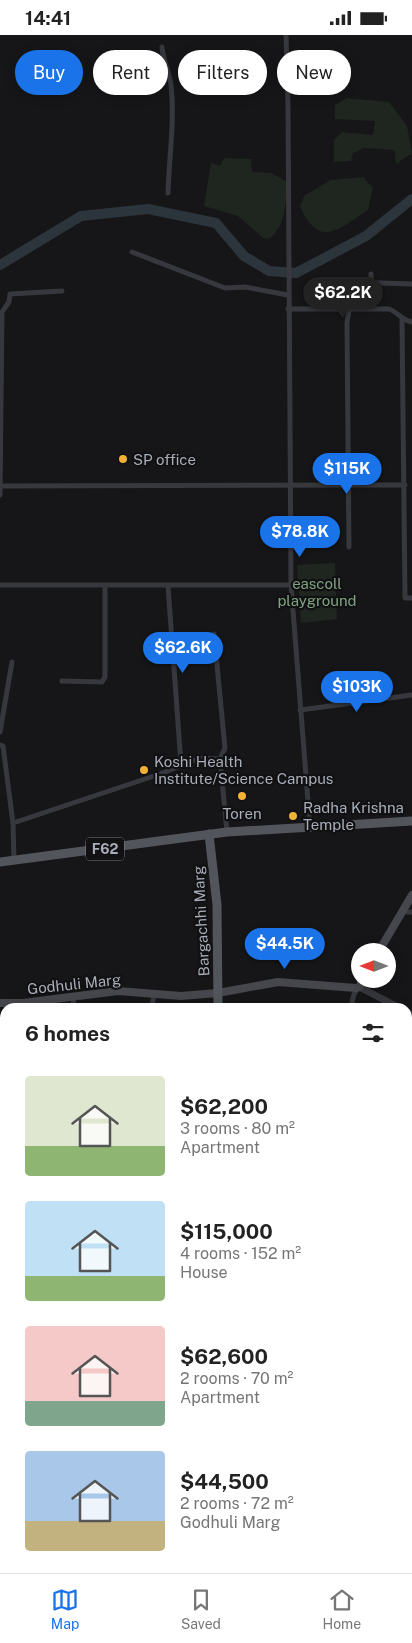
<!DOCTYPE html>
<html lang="en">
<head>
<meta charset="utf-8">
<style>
	:root { --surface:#fff; --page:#f6f6f6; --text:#222; --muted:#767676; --line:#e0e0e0; --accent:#1a73e8 }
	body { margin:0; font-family:"Public Sans",sans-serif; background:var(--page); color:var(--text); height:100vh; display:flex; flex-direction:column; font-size:19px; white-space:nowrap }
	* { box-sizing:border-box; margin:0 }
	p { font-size:16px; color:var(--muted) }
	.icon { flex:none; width:28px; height:28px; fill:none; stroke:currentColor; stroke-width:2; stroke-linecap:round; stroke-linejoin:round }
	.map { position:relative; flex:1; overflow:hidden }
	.details { position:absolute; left:0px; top:968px; width:412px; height:571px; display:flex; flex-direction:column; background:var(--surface); border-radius:15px 15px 0 0; box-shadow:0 2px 12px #0003 }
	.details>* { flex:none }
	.top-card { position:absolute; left:15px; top:15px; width:382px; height:45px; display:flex; gap:10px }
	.needle { width:32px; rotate:270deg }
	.tools { position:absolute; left:351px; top:908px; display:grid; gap:10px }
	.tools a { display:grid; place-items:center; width:45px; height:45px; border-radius:50%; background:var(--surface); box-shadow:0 2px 12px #0003; font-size:25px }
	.price { position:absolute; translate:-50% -42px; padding:0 11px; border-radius:18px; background:var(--accent); color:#fff; font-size:16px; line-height:32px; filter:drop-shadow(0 1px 2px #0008) }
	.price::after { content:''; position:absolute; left:50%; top:30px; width:15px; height:11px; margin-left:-8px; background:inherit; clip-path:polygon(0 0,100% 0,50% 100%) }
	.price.current { background:#222; color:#fff }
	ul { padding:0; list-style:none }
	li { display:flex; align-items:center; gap:15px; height:125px; padding:0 25px }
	li span { display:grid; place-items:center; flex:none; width:140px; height:100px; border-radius:5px; color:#555 }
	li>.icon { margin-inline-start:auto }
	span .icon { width:60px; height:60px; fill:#fffc; stroke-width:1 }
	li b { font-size:21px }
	h2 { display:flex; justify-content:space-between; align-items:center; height:60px; padding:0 25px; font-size:21px }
	.tag { padding:0 18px; border-radius:22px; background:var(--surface); box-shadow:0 2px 12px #0003; font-size:18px; line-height:45px }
	.tag.current { background:var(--accent); color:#fff }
	.status { display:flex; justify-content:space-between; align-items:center; height:35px; padding:0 25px; background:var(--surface); direction:ltr }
	.status svg { height:14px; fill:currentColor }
	.dock { display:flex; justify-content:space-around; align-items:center; height:70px; border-top:1px solid var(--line); background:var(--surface); font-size:14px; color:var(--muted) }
	.dock a { display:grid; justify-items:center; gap:2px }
	.dock .current { color:var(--accent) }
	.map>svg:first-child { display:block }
</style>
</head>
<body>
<div class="status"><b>14:41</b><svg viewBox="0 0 49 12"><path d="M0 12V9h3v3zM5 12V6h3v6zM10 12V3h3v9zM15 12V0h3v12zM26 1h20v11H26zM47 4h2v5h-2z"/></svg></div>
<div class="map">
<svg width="412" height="1538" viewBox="0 0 412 1538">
	<rect width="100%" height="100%" fill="#161618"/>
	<polygon fill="#222225" points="146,1534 221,1534 220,1538 145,1538"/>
	<g fill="#1e261f">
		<polygon points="347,63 389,67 407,91 412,118 396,129 395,115 364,113 353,118 351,126 334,127 334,105 342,97 373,100 375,86 335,84 335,70"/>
		<path d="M224,123L251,124L252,137L272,138L287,147C286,167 286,191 269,204L263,203L238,181L204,171L211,128L220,131Z"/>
		<path d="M363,142L373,153L368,175C339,194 319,215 300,171L305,160L331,145Z"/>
		<polygon points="335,528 337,584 301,588 297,530"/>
	</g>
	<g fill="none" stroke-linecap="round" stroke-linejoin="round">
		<polyline stroke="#2c353c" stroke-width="10" points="0,230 81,181 148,174 216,188 244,221 269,236 296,238 366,201 412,164"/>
		<g stroke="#37383d" stroke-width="5">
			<polyline points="286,0 288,68 291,550 310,792"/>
			<path d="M162,12C163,26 169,36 171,50C175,85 169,123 168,158"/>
			<polyline points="132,217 225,253 245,252 288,260"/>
			<polyline points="330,249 351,247 412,249"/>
			<path d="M288,274H389C398,277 401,285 412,287"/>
			<polyline points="368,274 371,263 371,239"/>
			<polyline points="402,285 405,563 412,563"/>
			<polyline points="0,451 405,450"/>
			<polyline points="0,460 2,277 9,267 10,259 62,256"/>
			<polyline points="349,512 347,288 349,274"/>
			<polyline points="0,550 291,550"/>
			<polyline points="168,551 181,729"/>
			<polyline points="214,599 225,713 220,724 227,797"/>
			<polyline points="62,646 102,647 105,642 105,552"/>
			<polyline points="300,675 412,660"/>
			<polyline points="0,697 12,627"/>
			<polyline points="0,710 3,711 13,788 14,825"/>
			<polyline points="13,788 160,739 200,723 220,724"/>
			<polyline points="402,877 412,877"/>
			<polyline points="73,972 74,961"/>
			<polyline points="152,972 154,959"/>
			<polyline points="351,972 354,959 359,952"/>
			<polyline points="408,1161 412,1143"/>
			<polyline points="411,1191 412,1192"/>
			<polyline points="0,1218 5,1174"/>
			<polyline points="0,1273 5,1274"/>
			<polyline points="408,1335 412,1336"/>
			<polyline points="0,1341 5,1342"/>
			<polyline points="408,1530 412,1531"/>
			<polyline points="85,1538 86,1534"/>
			<polyline points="346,1538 347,1534"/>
		</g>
		<g stroke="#37383d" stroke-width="7">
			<polyline points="359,952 398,972"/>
			<polyline points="408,977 412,980"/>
			<polyline points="220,1538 221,1534"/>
		</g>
		<g stroke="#45474d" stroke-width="8">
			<polyline points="379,916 412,860"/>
			<polyline points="0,968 23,968 118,956 181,961 218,958 278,947 356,953 359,952 364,944"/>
		</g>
		<g stroke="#53555c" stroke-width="9">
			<polyline points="209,799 217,870 218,972"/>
			<polyline points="0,827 227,797 412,786"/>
			<polyline points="408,1438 412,1437"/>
			<polyline points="408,1446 412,1445"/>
			<polyline points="0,1460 5,1459"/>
			<polyline points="0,1468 5,1468"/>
		</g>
	</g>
	<g fill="#f2b134" stroke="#111113" stroke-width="2">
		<circle cx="123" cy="424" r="5"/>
		<circle cx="144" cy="735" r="5"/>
		<circle cx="242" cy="761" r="5"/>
		<circle cx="293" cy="781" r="5"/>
	</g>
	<g text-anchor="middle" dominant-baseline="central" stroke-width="4.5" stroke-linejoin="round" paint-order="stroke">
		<rect fill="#111113" stroke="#7b7e86" stroke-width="1" x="86" y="802.5" width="38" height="23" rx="4"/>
		<g font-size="14" font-weight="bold" fill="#a8adb8">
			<text x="105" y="814">F62</text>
		</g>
		<g font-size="15" fill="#a8adb8" stroke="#111113" text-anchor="start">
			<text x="133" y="424">SP office</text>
			<text x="154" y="726">Koshi Health<tspan x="154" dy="17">Institute/Science Campus</tspan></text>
			<text x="303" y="772">Radha Krishna<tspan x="303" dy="17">Temple</tspan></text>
			<text x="242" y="778" text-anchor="middle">Toren</text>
		</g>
		<g font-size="15" fill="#7fa381" stroke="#111113">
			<text x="317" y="548">eascoll<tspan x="317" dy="17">playground</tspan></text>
		</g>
		<g font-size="15" fill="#a8adb8" stroke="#111113">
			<text transform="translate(201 886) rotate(-93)">Bargachhi Marg</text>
			<text transform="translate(74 949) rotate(-6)">Godhuli Marg</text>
		</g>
	</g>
</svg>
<div class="tools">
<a><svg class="needle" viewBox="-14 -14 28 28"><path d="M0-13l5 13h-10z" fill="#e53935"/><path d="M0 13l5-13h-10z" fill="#767676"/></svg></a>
</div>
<b class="price current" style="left:343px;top:284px">$62.2K</b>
<b class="price" style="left:347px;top:460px">$115K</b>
<b class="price" style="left:300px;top:523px">$78.8K</b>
<b class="price" style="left:183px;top:639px">$62.6K</b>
<b class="price" style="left:357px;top:678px">$103K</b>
<b class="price" style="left:285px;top:935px">$44.5K</b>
<div class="top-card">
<a class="tag current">Buy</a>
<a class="tag">Rent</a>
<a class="tag">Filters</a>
<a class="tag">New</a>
</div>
<section class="details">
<h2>6 homes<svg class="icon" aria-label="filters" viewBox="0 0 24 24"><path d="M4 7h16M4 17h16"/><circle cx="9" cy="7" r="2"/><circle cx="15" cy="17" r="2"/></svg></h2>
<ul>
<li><span style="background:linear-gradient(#dfe7d0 70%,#8fb573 0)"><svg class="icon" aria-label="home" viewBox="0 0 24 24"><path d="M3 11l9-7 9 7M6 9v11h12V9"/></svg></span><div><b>$62,200</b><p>3 rooms · 80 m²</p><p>Apartment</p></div></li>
<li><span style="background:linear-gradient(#bfe0f5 75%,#8fb573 0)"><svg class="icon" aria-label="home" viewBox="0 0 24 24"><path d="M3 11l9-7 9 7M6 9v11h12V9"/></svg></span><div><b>$115,000</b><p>4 rooms · 152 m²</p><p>House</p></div></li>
<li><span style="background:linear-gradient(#f6c9c9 75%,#7fa58c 0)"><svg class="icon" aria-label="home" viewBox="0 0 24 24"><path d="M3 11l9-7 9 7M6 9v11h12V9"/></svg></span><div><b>$62,600</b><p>2 rooms · 70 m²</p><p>Apartment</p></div></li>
<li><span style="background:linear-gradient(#a9c7e8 70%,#c2b280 0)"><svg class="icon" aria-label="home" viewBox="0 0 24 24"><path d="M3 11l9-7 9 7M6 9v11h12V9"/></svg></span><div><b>$44,500</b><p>2 rooms · 72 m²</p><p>Godhuli Marg</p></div></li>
</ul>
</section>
</div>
<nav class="dock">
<a class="current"><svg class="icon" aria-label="map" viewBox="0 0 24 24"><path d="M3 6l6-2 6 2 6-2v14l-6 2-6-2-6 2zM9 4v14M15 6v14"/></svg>Map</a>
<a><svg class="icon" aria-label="saved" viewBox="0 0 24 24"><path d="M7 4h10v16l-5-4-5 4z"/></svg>Saved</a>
<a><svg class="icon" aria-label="home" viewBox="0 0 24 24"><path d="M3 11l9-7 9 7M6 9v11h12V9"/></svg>Home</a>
</nav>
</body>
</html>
